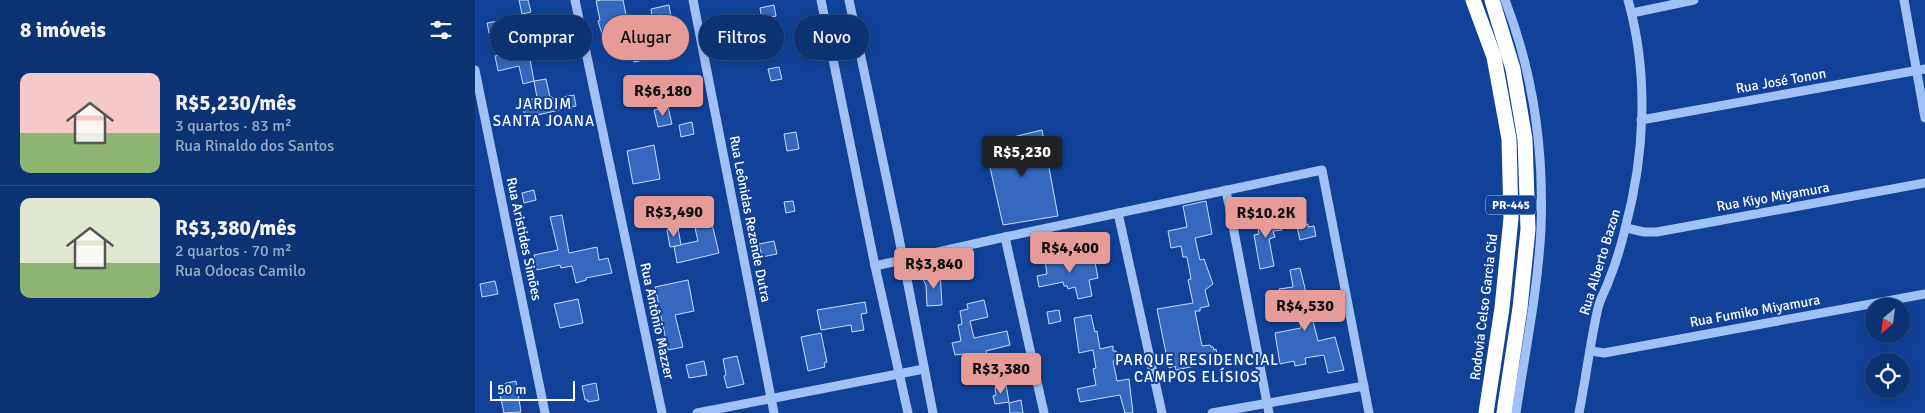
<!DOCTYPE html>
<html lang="pt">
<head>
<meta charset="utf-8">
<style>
	:root { --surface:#0b3272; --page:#193e7a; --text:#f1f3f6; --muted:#9aaac4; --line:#2b4d84; --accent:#e69b98 }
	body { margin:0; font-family:Signika,sans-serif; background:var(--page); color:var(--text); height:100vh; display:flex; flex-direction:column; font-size:19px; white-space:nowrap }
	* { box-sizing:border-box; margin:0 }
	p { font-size:16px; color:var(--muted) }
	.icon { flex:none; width:28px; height:28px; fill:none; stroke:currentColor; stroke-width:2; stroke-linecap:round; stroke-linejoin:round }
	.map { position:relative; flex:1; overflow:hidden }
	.panel { display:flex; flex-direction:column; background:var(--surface); width:475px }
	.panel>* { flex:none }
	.banner { position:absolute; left:15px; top:15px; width:475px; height:45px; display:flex; gap:10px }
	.needle { width:32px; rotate:208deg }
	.buttons { position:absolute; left:1390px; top:298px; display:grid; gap:10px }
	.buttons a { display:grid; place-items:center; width:45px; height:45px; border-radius:50%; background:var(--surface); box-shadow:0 2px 12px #0003,0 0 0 1px var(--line); font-size:25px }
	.scale { position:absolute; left:15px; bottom:12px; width:85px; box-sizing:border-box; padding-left:5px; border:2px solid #fff; border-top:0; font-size:14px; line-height:18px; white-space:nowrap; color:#fff; -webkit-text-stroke:4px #0f4298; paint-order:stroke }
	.price { position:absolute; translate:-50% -42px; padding:0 11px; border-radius:5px; background:var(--accent); color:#111; font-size:16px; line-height:32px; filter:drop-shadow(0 1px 2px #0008) }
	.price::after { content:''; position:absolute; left:50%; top:30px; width:15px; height:11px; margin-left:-8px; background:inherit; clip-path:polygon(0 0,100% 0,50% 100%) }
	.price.active { background:#222; color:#fff }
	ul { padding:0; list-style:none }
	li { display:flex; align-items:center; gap:15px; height:125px; padding:0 20px }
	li+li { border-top:1px solid var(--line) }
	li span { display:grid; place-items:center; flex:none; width:140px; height:100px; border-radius:10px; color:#555 }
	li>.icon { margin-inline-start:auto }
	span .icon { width:60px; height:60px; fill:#fffc; stroke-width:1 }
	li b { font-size:21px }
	h2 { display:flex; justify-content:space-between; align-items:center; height:60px; padding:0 20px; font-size:21px }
	.chip { padding:0 18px; border-radius:22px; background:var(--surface); box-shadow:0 2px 12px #0003,0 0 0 1px var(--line); font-size:18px; line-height:45px }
	.chip.active { background:var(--accent); color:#111 }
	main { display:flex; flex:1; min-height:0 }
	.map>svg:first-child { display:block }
</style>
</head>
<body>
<main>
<section class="panel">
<h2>8 imóveis<svg class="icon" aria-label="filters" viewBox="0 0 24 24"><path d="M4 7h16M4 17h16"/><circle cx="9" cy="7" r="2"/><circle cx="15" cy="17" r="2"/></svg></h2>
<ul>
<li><span style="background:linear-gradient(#f6c9c9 60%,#8fb573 0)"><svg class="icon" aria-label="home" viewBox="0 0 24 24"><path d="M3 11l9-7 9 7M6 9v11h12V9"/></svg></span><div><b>R$5,230/mês</b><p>3 quartos · 83 m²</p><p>Rua Rinaldo dos Santos</p></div></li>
<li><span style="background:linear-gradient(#dfe7d0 65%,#8fb573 0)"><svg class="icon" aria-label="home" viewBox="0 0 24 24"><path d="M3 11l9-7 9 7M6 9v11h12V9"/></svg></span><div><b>R$3,380/mês</b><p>2 quartos · 70 m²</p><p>Rua Odocas Camilo</p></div></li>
</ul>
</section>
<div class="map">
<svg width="1450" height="413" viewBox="0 0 1450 413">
	<rect width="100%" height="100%" fill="#0f4298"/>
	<g fill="#3469bf" stroke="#c9ddfe">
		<polygon points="44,0 53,0 56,12 47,14"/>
		<polygon points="126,0 148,0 153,24 161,22 169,60 159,62 155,41 131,46 123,21 125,20 121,1"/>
		<polygon points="194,5 196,17 178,21 176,9"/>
		<polygon points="299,5 301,16 287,19 285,8"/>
		<polygon points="29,20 31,30 14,33 12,23"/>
		<polygon points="53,48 59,81 48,84 44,66 23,71 20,56"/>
		<polygon points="304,67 307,79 296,81 293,69"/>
		<polygon points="71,79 75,97 77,97 78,99 99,95 101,106 50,118 47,101 62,98 59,81"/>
		<polygon points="193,107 197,124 183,127 179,110"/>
		<polygon points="217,122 219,134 206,137 204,125"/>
		<polygon points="567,130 583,216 528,225 509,141 538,137"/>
		<polygon points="321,132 324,149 312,151 309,134"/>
		<polygon points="179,145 185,179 158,184 152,151"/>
		<polygon points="59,190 61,200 49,203 47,193"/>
		<polygon points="318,201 320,211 311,213 309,202"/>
		<polygon points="731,201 737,234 720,238 725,260 729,259 738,284 730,290 734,306 725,308 725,311 720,311 727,346 735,345 736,347 738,347 739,350 741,349 743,361 701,370 700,366 694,368 682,309 718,303 713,280 716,279 712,257 708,257 706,246 696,248 693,231 712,227 708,206"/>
		<polygon points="804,214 807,230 798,231 800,237 794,239 799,266 785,269 779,235 784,234 781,218"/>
		<polygon points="87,215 94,253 122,247 124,260 133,258 137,273 111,278 111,280 101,283 97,266 86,268 85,265 62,270 59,255 83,250 75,217"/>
		<polygon points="237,224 244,253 202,263 199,246 223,241 220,228"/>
		<polygon points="833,224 833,227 839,226 841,236 825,240 822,227"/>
		<polygon points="203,228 206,245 195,247 192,230"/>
		<polygon points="299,241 302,254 287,257 284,244"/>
		<polygon points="586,252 588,263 619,257 623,278 614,280 617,296 603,299 600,287 593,289 592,286 589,286 588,282 564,287 562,276 572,274 569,254"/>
		<polygon points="825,268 843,341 860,337 869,370 853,373 849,355 830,358 831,364 820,366 819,361 805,364 800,333 826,328 820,298 807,301 804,289 818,287 815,270"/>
		<polygon points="465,272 467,305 452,306 451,285 447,278"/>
		<polygon points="213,280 219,311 200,315 208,347 193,350 186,316 181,317 179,307 184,306 180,287"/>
		<polygon points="20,281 23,294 7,297 5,284"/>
		<polygon points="103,299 108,323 85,328 79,304"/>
		<polygon points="509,300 513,317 495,321 499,338 532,331 535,345 511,351 515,369 505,371 502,354 490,357 489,354 480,355 477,343 486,341 483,325 487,324 485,311 493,309 492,304"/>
		<polygon points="390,302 392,313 386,314 389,330 377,332 376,325 346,330 342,310"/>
		<polygon points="584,310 586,321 574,324 572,312"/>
		<polygon points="616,315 620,332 622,331 625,349 638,346 638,351 641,351 643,360 638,361 642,381 654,379 658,413 650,413 645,395 605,402 602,389 621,385 618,369 621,368 618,350 604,353 599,318"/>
		<polygon points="346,333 352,362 349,363 350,367 333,371 326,337"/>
		<polygon points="262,356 269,384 252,388 249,376 251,375 248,359"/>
		<polygon points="229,361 232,375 214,378 211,365"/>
		<polygon points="41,381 46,412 29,413 23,385"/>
		<polygon points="121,383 124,400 113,402 113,400 110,400 107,386"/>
		<polygon points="531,385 534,402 520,404 518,396 521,395 520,387"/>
		<polygon points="546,400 548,413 535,413 534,403"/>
	</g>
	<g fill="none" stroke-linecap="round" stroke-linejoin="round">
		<g stroke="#a0c1f5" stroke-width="9">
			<polyline points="100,0 187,413"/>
			<polyline points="218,0 299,413"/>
			<polyline points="346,0 400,266 433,413"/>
			<polyline points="374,0 423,233 458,413"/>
			<path d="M1030,0C1058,72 1069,151 1066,228C1063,290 1050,352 1041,413"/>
			<polyline points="1429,0 1450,118"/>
			<polyline points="1157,13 1219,0"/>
			<polyline points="0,70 70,413"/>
			<polyline points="1166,120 1450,69"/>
			<polyline points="751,190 794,413"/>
			<polyline points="643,213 687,413"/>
			<polyline points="1151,228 1169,232 1182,232 1450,183"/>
			<polyline points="530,237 569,413"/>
			<polyline points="400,266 530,237 847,170 894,413"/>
			<polyline points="1116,351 1129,353 1450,294"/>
			<polyline points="222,413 449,369"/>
			<polyline points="737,413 889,386"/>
			<path d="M1104,413C1111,378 1115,343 1123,308C1125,299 1131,289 1134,280C1141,263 1146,246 1150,229C1170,155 1174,74 1153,0"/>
		</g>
		<g stroke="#fff" stroke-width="15">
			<polyline points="998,0 1019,57 1034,139 1036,218 1027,308 1011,413"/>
			<polyline points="1017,0 1038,69 1050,139 1053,229 1045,308 1029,413"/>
		</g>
	</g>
	<g text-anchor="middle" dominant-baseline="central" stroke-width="4" stroke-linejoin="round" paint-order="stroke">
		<rect fill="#0f4298" stroke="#b7c6e0" stroke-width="1" x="1011" y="195.5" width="50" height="19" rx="4"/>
		<g font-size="12" font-weight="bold" fill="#fff">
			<text x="1036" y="205">PR-445</text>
		</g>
		<g font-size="14" fill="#fff" stroke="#0f4298">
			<text transform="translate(1306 81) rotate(-10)">Rua José Tonon</text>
			<text transform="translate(1298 197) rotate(-10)">Rua Kiyo Miyamura</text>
			<text transform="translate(275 219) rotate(79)">Rua Leônidas Rezende Dutra</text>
			<text transform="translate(49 239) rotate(78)">Rua Aristides Simões</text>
			<text transform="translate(1125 262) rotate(-73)">Rua Alberto Bazon</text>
			<text transform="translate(1009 307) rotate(-83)">Rodovia Celso Garcia Cid</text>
			<text transform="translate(1280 311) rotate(-10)">Rua Fumiko Miyamura</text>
			<text transform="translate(182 321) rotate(78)">Rua Antônio Mazzer</text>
		</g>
		<g font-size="15" letter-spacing="1" fill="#fff" stroke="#0f4298">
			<text x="69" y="104">JARDIM<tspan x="69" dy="17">SANTA JOANA</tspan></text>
			<text x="722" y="360">PARQUE RESIDENCIAL<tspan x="722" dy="17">CAMPOS ELÍSIOS</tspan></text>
		</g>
	</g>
</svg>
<div class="buttons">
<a><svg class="needle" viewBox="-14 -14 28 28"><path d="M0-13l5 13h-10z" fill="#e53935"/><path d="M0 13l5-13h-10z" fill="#9aaac4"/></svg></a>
<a><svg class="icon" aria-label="locate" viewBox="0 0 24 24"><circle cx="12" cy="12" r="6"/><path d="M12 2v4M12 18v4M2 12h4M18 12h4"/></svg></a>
</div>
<div class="scale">50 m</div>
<b class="price" style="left:188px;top:117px">R$6,180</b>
<b class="price active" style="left:547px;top:178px">R$5,230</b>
<b class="price" style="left:199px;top:238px">R$3,490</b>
<b class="price" style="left:791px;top:239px">R$10.2K</b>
<b class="price" style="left:595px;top:274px">R$4,400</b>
<b class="price" style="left:459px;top:290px">R$3,840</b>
<b class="price" style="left:830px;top:332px">R$4,530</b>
<b class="price" style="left:526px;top:395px">R$3,380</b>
<div class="banner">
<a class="chip">Comprar</a>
<a class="chip active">Alugar</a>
<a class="chip">Filtros</a>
<a class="chip">Novo</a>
</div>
</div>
</main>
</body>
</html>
